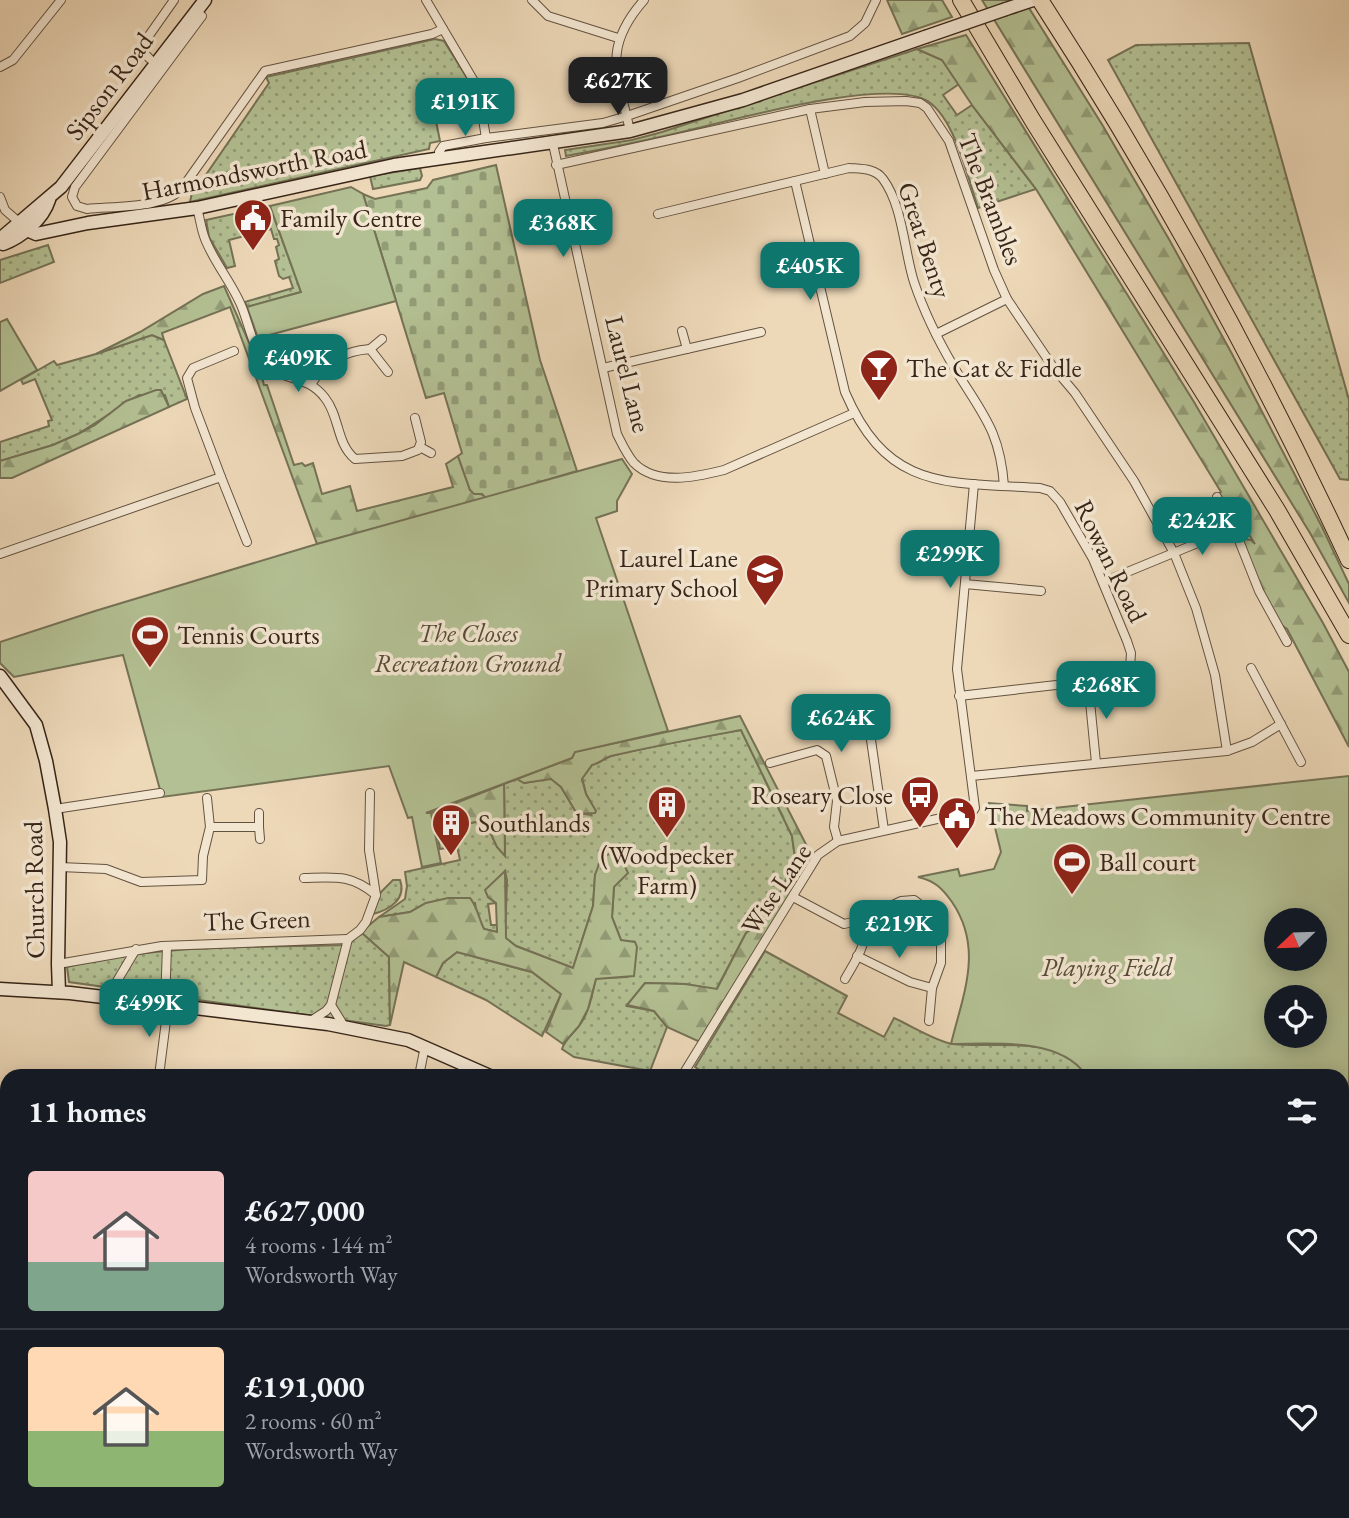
<!DOCTYPE html>
<html lang="en">
<head>
<meta charset="utf-8">
<style>
	:root { --surface:#171b24; --page:#20242c; --text:#f1f3f6; --muted:#9ea1a6; --line:#363941; --accent:#0f766e }
	body { margin:0; font-family:"EB Garamond",serif; background:var(--page); color:var(--text); height:100vh; display:flex; flex-direction:column; font-size:26px; white-space:nowrap }
	* { box-sizing:border-box; margin:0 }
	p { font-size:23px; color:var(--muted) }
	.icon { flex:none; width:38px; height:38px; fill:none; stroke:currentColor; stroke-width:2; stroke-linecap:round; stroke-linejoin:round }
	.map { position:relative; flex:1; overflow:hidden }
	.sheet { position:absolute; left:0px; top:1069px; width:1349px; height:450px; display:flex; flex-direction:column; background:var(--surface); border-radius:21px 21px 0 0; box-shadow:0 4px 18px #0003 }
	.sheet>* { flex:none }
	.needle { width:46px; rotate:247deg }
	.controls { position:absolute; left:1264px; top:908px; display:grid; gap:14px }
	.controls a { display:grid; place-items:center; width:63px; height:63px; border-radius:50%; background:var(--surface); box-shadow:0 4px 18px #0003; font-size:35px }
	.price { position:absolute; translate:-50% -60px; padding:0 16px; border-radius:14px; background:var(--accent); color:#fff; font-size:23px; line-height:46px; filter:drop-shadow(0 2px 4px #0008) }
	.price::after { content:''; position:absolute; left:50%; top:42px; width:21px; height:16px; margin-left:-10px; background:inherit; clip-path:polygon(0 0,100% 0,50% 100%) }
	.price.current { background:#222; color:#fff }
	ul { padding:0; list-style:none }
	li { display:flex; align-items:center; gap:21px; height:175px; padding:0 28px }
	li+li { border-top:2px solid var(--line) }
	li span { display:grid; place-items:center; flex:none; width:196px; height:140px; border-radius:7px; color:#555 }
	li>.icon { margin-inline-start:auto }
	span .icon { width:84px; height:84px; fill:#fffc; stroke-width:1 }
	li b { font-size:30px }
	h2 { display:flex; justify-content:space-between; align-items:center; height:84px; padding:0 28px; font-size:30px }
	.map>svg:first-child { display:block }
</style>
</head>
<body>
<div class="map">
<svg width="1349" height="1518" viewBox="0 0 1349 1518">
	<defs>
		<pattern id="grass-dots" width="8" height="8" patternUnits="userSpaceOnUse" patternTransform="scale(1.75)"><rect width="8" height="8" fill="#b3c093"/><path d="M2 2h.1M6 6h.1" fill="none" stroke="#929c77" stroke-width="1.8" stroke-linecap="round"/></pattern>
		<pattern id="forest-firs" width="22" height="20" patternUnits="userSpaceOnUse" patternTransform="scale(1.75)"><rect width="22" height="20" fill="#b3c093"/><path d="M5 1l3.5 6h-7zM16 11l3.5 6h-7z" fill="#929c77"/></pattern>
		<pattern id="cemetery-stones" width="16" height="16" patternUnits="userSpaceOnUse" patternTransform="scale(1.75)"><rect width="16" height="16" fill="#b3c093"/><path d="M2 7V4a2 2 0 0 1 4 0v3zM10 15v-3a2 2 0 0 1 4 0v3z" fill="#929c77"/></pattern>
		<pattern id="water-rules" width="6" height="5" patternUnits="userSpaceOnUse" patternTransform="scale(1.75)"><rect width="6" height="5" fill="#9eb7ba"/><path d="M0 2.5h6" fill="none" stroke="#829596"/></pattern>
	</defs>
	<rect width="100%" height="100%" fill="#edd8b8"/>
	<filter id="stains"><feTurbulence type="fractalNoise" baseFrequency=".00286" numOctaves="4"/><feColorMatrix values="0 0 0 0 .2 0 0 0 0 .09 0 0 0 0 .02 0 0 0 .5 -.17"/></filter>
	<radialGradient id="worn" r=".72"><stop offset=".6" stop-color="#630" stop-opacity="0"/><stop offset="1" stop-color="#630" stop-opacity=".3"/></radialGradient>
	<g fill="url(#grass-dots)" stroke="#757256" stroke-width="2">
		<polygon points="435,39 444,41 472,86 475,104 434,111 440,141 430,143 429,149 190,202 195,179 203,179 269,83 266,77"/>
		<polygon points="1249,43 1349,400 1349,480 1340,479 1108,60 1136,45"/>
		<path d="M917,49L942,60L959,84L943,95L957,115L972,105L1036,189L978,208C968,178 955,120 929,102C890,75 730,121 682,132C644,141 605,149 566,156L565,150L632,140L662,132Z"/>
		<polygon points="420,168 422,176 420,180 373,189 370,176"/>
		<polygon points="270,206 301,292 247,307 245,302 293,288 289,277 283,279 279,276 275,261 279,259 276,247 279,245 277,239 274,239 271,229 229,240 235,266 227,268 209,237 206,220"/>
		<polygon points="48,245 54,262 0,283 0,260"/>
		<polygon points="152,335 164,340 187,399 169,407 165,395 139,395 78,434 53,445 0,461 0,442 49,426 48,421 52,420 35,379 23,384 21,380 54,361 57,365 96,354"/>
		<path d="M741,730L792,836L795,858L771,916L746,933L716,990L685,984L645,983L627,1006L654,1011L667,1027L650,1071L574,1057L562,1049C565,1039 573,1034 579,1026C589,1013 592,995 596,978L627,977L621,940L612,917L614,887L595,875L593,906L573,968L516,946L505,938L507,880L505,871L488,897L496,903L488,904L491,925H497V932L484,929L477,916L475,903H426L410,912L379,917L405,899L407,886L405,872L460,860L457,846L440,849L433,812C455,846 461,816 486,823L497,847L505,855L504,784L517,779L524,783L551,778L561,787L577,813L591,815L593,807L586,794L582,778L592,765C601,763 604,758 611,756C654,746 698,738 741,730Z"/>
		<path d="M393,880H400C407,899 389,910 373,914L381,892Z"/>
		<path d="M361,932L389,957L390,1025L386,1026L69,982L67,967C157,944 251,948 343,945Z"/>
		<path d="M765,951L847,996L838,1013L884,1037L894,1018C910,1025 937,1042 953,1044C996,1049 1056,1033 1086,1074L1084,1076H709L695,1067Z"/>
		<polygon points="457,952 532,972 561,994 542,1036 486,1000 436,977 443,963"/>
	</g>
	<g fill="url(#forest-firs)" stroke="#757256" stroke-width="2">
		<polygon points="887,0 942,0 952,17 902,34"/>
		<polygon points="982,0 1024,0 1103,126 1170,241 1232,354 1322,527 1349,584 1349,603 1310,533"/>
		<polygon points="966,35 1194,402 1323,623 1349,672 1349,747 1287,629 1277,622 1240,538 1251,540 1255,544 1241,522 1218,494 1221,492 1036,189 972,105 942,60 917,49"/>
		<polygon points="224,286 259,365 264,385 267,385 294,465 302,463 305,466 313,463 322,494 350,486 357,511 453,487 446,464 458,456 470,490 483,495 486,498 317,544 230,307 162,333 164,340 152,335 96,354 140,332 203,294"/>
		<polygon points="156,390 161,390 169,407 12,478 0,478 0,461 53,445 78,434 95,425 126,401"/>
		<path d="M740,716L813,858L700,1042L667,1027L654,1011L627,1005L645,983L685,984L717,989L746,933L771,916L795,858L792,836L741,730C698,738 654,746 611,756C604,758 601,763 592,765L582,779L586,794L596,811L595,813L577,814L561,787L551,779L524,783L517,779L572,758L574,752Z"/>
		<path d="M504,784L505,856L497,847L486,823C462,816 455,846 433,812Z"/>
		<path d="M610,854L621,858L628,873L614,887L612,917L621,940L635,942L637,947L634,976L596,979L588,1009L579,1026L563,1044L546,1032L561,994L532,972L457,952L443,963L436,977L404,962L390,1025L389,957L361,932L379,917L410,912L426,903L448,898H470C477,906 479,919 484,929L497,932L496,903L488,897L485,890L505,871L506,938L516,946L573,968L593,906L595,875L602,856Z"/>
	</g>
	<polygon fill="url(#cemetery-stones)" stroke="#757256" stroke-width="2" points="496,165 540,360 577,471 486,498 482,494 474,494 470,490 458,456 462,453 444,393 426,398 363,194 375,199 427,188 433,180"/>
	<g fill="#b3c093" stroke="#757256" stroke-width="2" fill-rule="evenodd">
		<polygon points="351,187 363,194 396,301 258,338 247,307 301,292 270,206"/>
		<polygon points="7,319 37,370 0,391 0,322"/>
		<polygon points="622,459 632,474 617,501 617,511 596,518 668,731 575,752 572,758 426,813 431,813 441,863 422,867 412,817 408,818 389,766 162,797 123,655 14,677 0,663 0,642 95,611 317,544"/>
		<path d="M1349,776V1296L1342,1300V1076H1084L1085,1074C1059,1037 992,1044 951,1044C963,994 984,949 952,902C942,888 935,881 918,877L958,869L960,876L994,869L1001,852L989,803L1027,806V811ZM1276,920H1314V959H1276ZM1276,998H1314V1036H1276Z"/>
		<polygon points="86,1512 400,1512 400,1518 79,1518"/>
		<polygon points="562,1512 718,1512 715,1518 562,1518"/>
	</g>
	<g fill="url(#water-rules)" stroke="#757d79" stroke-width="2">
		<polygon points="883,1512 1003,1512 1005,1518 885,1518"/>
		<polygon points="1024,1512 1117,1512 1119,1518 1025,1518"/>
	</g>
	<g fill="none" stroke-linecap="round" stroke-linejoin="round">
		<defs>
			<g id="street">
				<polyline points="426,0 478,88 486,138"/>
				<polyline points="532,0 548,16 618,38"/>
				<path d="M202,16L75,187L72,197L77,206L87,209C113,206 167,209 183,187L265,71L432,34L443,29"/>
				<polyline points="150,59 144,53 143,44 174,0"/>
				<polyline points="0,67 13,60 61,0"/>
				<polyline points="810,109 825,174"/>
				<path d="M630,131C618,75 601,49 644,0"/>
				<path d="M553,144L617,434C622,444 627,455 634,463C657,486 696,477 724,470L854,413"/>
				<polyline points="439,159 439,152 443,146 486,138 603,123 627,116 738,78 850,36 865,23 876,0"/>
				<polyline points="556,165 810,109 865,102 906,101 920,103 927,108 949,141 994,270 1007,299 1053,367 1075,393 1134,481 1174,553 1196,608 1215,675 1227,751"/>
				<path d="M795,181L845,392C888,492 947,482 1040,488L1050,491L1060,502L1093,559L1127,641L1131,653L1130,668L1119,678L959,696"/>
				<polyline points="0,197 5,210 20,223"/>
				<path d="M197,208C200,218 201,229 205,239C214,262 231,282 241,305C248,321 254,352 266,364C283,382 307,374 325,398C340,417 336,443 355,459L402,456L418,450L421,442L415,418"/>
				<path d="M658,214L849,168C861,169 875,168 883,179C903,206 904,251 914,282C924,312 939,342 955,369C982,414 1000,430 1004,486"/>
				<polyline points="682,331 687,349"/>
				<polyline points="936,334 1007,299"/>
				<polyline points="370,349 382,339"/>
				<polyline points="603,368 761,332"/>
				<path d="M312,383C325,361 344,351 370,349L388,372"/>
				<polyline points="420,447 431,453"/>
				<polyline points="221,477 195,408 187,378 193,368 234,351"/>
				<polyline points="1234,528 1259,591 1287,642"/>
				<polyline points="0,554 221,477 247,542"/>
				<polyline points="1103,582 1234,528 1217,497"/>
				<polyline points="965,584 1041,591"/>
				<polyline points="1251,668 1301,762"/>
				<polyline points="1088,681 1096,763"/>
				<polyline points="871,740 884,830"/>
				<polyline points="770,763 817,750 826,756 837,801 834,827 838,841"/>
				<polyline points="971,776 1227,751 1252,742 1281,724"/>
				<polyline points="207,798 210,827"/>
				<polyline points="55,809 160,793"/>
				<polyline points="259,813 259,827"/>
				<polyline points="60,867 106,869 141,882 202,880 203,856 210,827 259,827 260,839"/>
				<path d="M304,878C335,877 351,874 376,895"/>
				<polyline points="793,897 844,924 861,920 901,901 914,900 923,907 937,929 941,941 941,963 932,988 929,1021"/>
				<polyline points="857,956 910,982 932,988"/>
				<polyline points="58,964 162,946 348,939"/>
				<path d="M845,979C855,961 871,941 861,920"/>
				<polyline points="107,998 136,949"/>
				<polyline points="165,1004 167,946"/>
				<polyline points="331,1005 344,1026"/>
				<polyline points="309,1022 326,1011 331,1005 348,939 360,930 366,922 376,895 369,850 370,793"/>
				<polyline points="159,1076 168,1005"/>
				<polyline points="419,1076 425,1046"/>
				<polyline points="682,1076 818,855 838,841 973,811 975,808 957,669 974,484"/>
				<polyline points="0,1149 7,1150"/>
				<polyline points="1342,1330 1349,1325"/>
				<polyline points="0,1370 7,1373"/>
				<polyline points="1342,1445 1349,1470"/>
				<polyline points="740,1518 742,1512"/>
			</g>
			<g id="secondary">
				<polyline points="1006,9 1033,0"/>
				<polyline points="20,223 27,230 36,234 88,223 197,208 394,165 630,131 743,100 925,37"/>
				<polyline points="0,239 61,187 205,0"/>
				<path d="M3,244C22,237 43,219 49,200"/>
				<polyline points="0,676 36,725 46,761 55,809 60,842 58,964 59,992"/>
				<polyline points="0,989 70,993 328,1024 408,1040 490,1076"/>
				<polyline points="718,1518 720,1512"/>
			</g>
			<g id="highway">
				<polyline points="961,0 1033,121 1277,510 1349,635"/>
				<path d="M1040,0C1156,179 1259,367 1349,560"/>
			</g>
		</defs>
		<use href="#street" stroke="#645240" stroke-width="10"/>
		<use href="#secondary" stroke="#372518" stroke-width="15"/>
		<use href="#highway" stroke="#372518" stroke-width="18"/>
		<use href="#street" stroke="#f3e6d1" stroke-width="8"/>
		<use href="#secondary" stroke="#f3e6d1" stroke-width="12"/>
		<use href="#highway" stroke="#edd8b8" stroke-width="16"/>
		<defs>
			<polyline id="secondary-bridge" points="925,37 1006,9"/>
		</defs>
		<use href="#secondary-bridge" stroke="#372518" stroke-width="15" stroke-linecap="butt"/>
		<use href="#secondary-bridge" stroke="#f3e6d1" stroke-width="12"/>
	</g>
	<defs>
		<symbol id="civic-pin" viewBox="-11 -11 22 30"><path d="M0 17L-7.5 6A9.5 9.5 0 1 1 7.5 6Z" fill="#8f2418" stroke="#f3e6d1"/><path d="M-.6-6.5H3V-4.5H.6V-3L4-1V1h2V6H-6V1h2V-1L-.6-3ZM-1.2 2.5V6h2.4V2.5Z" fill="#fff"/></symbol>
		<symbol id="bar-pin" viewBox="-11 -11 22 30"><path d="M0 17L-7.5 6A9.5 9.5 0 1 1 7.5 6Z" fill="#8f2418" stroke="#f3e6d1"/><path d="M-6-5H6L.8 .8V4.5H3.5V6h-7V4.5H-.8V.8Z" fill="#fff"/></symbol>
		<symbol id="school-pin" viewBox="-11 -11 22 30"><path d="M0 17L-7.5 6A9.5 9.5 0 1 1 7.5 6Z" fill="#8f2418" stroke="#f3e6d1"/><path d="M0-5L7-2L0 1L-7-2ZM-4 1L0 2.5L4 1V4Q0 6-4 4Z" fill="#fff"/></symbol>
		<symbol id="stadium-pin" viewBox="-11 -11 22 30"><path d="M0 17L-7.5 6A9.5 9.5 0 1 1 7.5 6Z" fill="#8f2418" stroke="#f3e6d1"/><path d="M0-5a6.5 5 0 1 0 0 10a6.5 5 0 1 0 0-10ZM-3.5-1.8h7v3.6h-7Z" fill="#fff"/></symbol>
		<symbol id="bus-pin" viewBox="-11 -11 22 30"><path d="M0 17L-7.5 6A9.5 9.5 0 1 1 7.5 6Z" fill="#8f2418" stroke="#f3e6d1"/><path d="M-5-6H5V4H4V6H2V4H-2V6H-4V4H-5ZM-3.5-4V0h7V-4ZM-3.5 1.2v1.5H-2V1.2ZM2 1.2v1.5H3.5V1.2Z" fill="#fff"/></symbol>
		<symbol id="building-pin" viewBox="-11 -11 22 30"><path d="M0 17L-7.5 6A9.5 9.5 0 1 1 7.5 6Z" fill="#8f2418" stroke="#f3e6d1"/><path d="M-4-6H4V6H1V3H-1V6H-4ZM-2.5-4.3h1.7v1.8h-1.7ZM.8-4.3h1.7v1.8H.8ZM-2.5-1h1.7V.8h-1.7ZM.8-1h1.7V.8H.8Z" fill="#fff"/></symbol>
	</defs>
	<g fill-rule="evenodd">
		<use href="#civic-pin" x="231" y="196" width="44" height="60"/>
		<use href="#bar-pin" x="857" y="346" width="44" height="60"/>
		<use href="#school-pin" x="743" y="551" width="44" height="60"/>
		<use href="#stadium-pin" x="128" y="613" width="44" height="60"/>
		<use href="#bus-pin" x="898" y="773" width="44" height="60"/>
		<use href="#building-pin" x="645" y="783" width="44" height="60"/>
		<use href="#civic-pin" x="935" y="794" width="44" height="60"/>
		<use href="#building-pin" x="429" y="801" width="44" height="60"/>
		<use href="#stadium-pin" x="1050" y="840" width="44" height="60"/>
	</g>
	<g text-anchor="middle" dominant-baseline="central" stroke-width="7" stroke-linejoin="round" paint-order="stroke">
		<g font-size="26" fill="#372518" stroke="#f3e6d1">
			<text transform="translate(109 86) rotate(-53)">Sipson Road</text>
			<text transform="translate(254 170) rotate(-11)">Harmondsworth Road</text>
			<text transform="translate(991 199) rotate(69)">The Brambles</text>
			<text transform="translate(925 240) rotate(72)">Great Benty</text>
			<text transform="translate(628 374) rotate(76)">Laurel Lane</text>
			<text transform="translate(1111 561) rotate(64)">Rowan Road</text>
			<text transform="translate(776 889) rotate(-56)">Wise Lane</text>
			<text transform="translate(34 890) rotate(-91)">Church Road</text>
			<text transform="translate(257 920) rotate(-2)">The Green</text>
		</g>
		<g font-size="26" fill="#372518" stroke="#f3e6d1" text-anchor="start">
			<text x="280" y="218">Family Centre</text>
			<text x="906" y="368">The Cat &amp; Fiddle</text>
			<text x="738" y="558" text-anchor="end">Laurel Lane<tspan x="738" dy="30">Primary School</tspan></text>
			<text x="177" y="635">Tennis Courts</text>
			<text x="893" y="795" text-anchor="end">Roseary Close</text>
			<text x="984" y="816">The Meadows Community Centre</text>
			<text x="478" y="823">Southlands</text>
			<text x="667" y="855" text-anchor="middle">(Woodpecker<tspan x="667" dy="30">Farm)</tspan></text>
			<text x="1099" y="862">Ball court</text>
		</g>
		<g font-size="26" font-style="italic" fill="#564c37" stroke="#f3e6d1">
			<text x="468" y="633">The Closes<tspan x="468" dy="30">Recreation Ground</tspan></text>
			<text x="1107" y="967">Playing Field</text>
		</g>
	</g>
	<rect width="100%" height="100%" filter="url(#stains)"/>
	<rect width="100%" height="100%" fill="url(#worn)"/>
</svg>
<div class="controls">
<a><svg class="needle" viewBox="-14 -14 28 28"><path d="M0-13l5 13h-10z" fill="#e53935"/><path d="M0 13l5-13h-10z" fill="#9ea1a6"/></svg></a>
<a><svg class="icon" aria-label="locate" viewBox="0 0 24 24"><circle cx="12" cy="12" r="6"/><path d="M12 2v4M12 18v4M2 12h4M18 12h4"/></svg></a>
</div>
<b class="price current" style="left:618px;top:117px">£627K</b>
<b class="price" style="left:465px;top:138px">£191K</b>
<b class="price" style="left:563px;top:259px">£368K</b>
<b class="price" style="left:810px;top:302px">£405K</b>
<b class="price" style="left:298px;top:394px">£409K</b>
<b class="price" style="left:1202px;top:557px">£242K</b>
<b class="price" style="left:950px;top:590px">£299K</b>
<b class="price" style="left:1106px;top:721px">£268K</b>
<b class="price" style="left:841px;top:754px">£624K</b>
<b class="price" style="left:899px;top:960px">£219K</b>
<b class="price" style="left:149px;top:1039px">£499K</b>
<section class="sheet">
<h2>11 homes<svg class="icon" aria-label="filters" viewBox="0 0 24 24"><path d="M4 7h16M4 17h16"/><circle cx="9" cy="7" r="2"/><circle cx="15" cy="17" r="2"/></svg></h2>
<ul>
<li><span style="background:linear-gradient(#f6c9c9 65%,#7fa58c 0)"><svg class="icon" aria-label="home" viewBox="0 0 24 24"><path d="M3 11l9-7 9 7M6 9v11h12V9"/></svg></span><div><b>£627,000</b><p>4 rooms · 144 m²</p><p>Wordsworth Way</p></div><svg class="icon" aria-label="heart" viewBox="0 0 24 24"><path d="M12 20l-8-8c-3-5 5-10 8-4 3-6 11-1 8 4z"/></svg></li>
<li><span style="background:linear-gradient(#ffd9b3 60%,#8fb573 0)"><svg class="icon" aria-label="home" viewBox="0 0 24 24"><path d="M3 11l9-7 9 7M6 9v11h12V9"/></svg></span><div><b>£191,000</b><p>2 rooms · 60 m²</p><p>Wordsworth Way</p></div><svg class="icon" aria-label="heart" viewBox="0 0 24 24"><path d="M12 20l-8-8c-3-5 5-10 8-4 3-6 11-1 8 4z"/></svg></li>
</ul>
</section>
</div>
</body>
</html>
